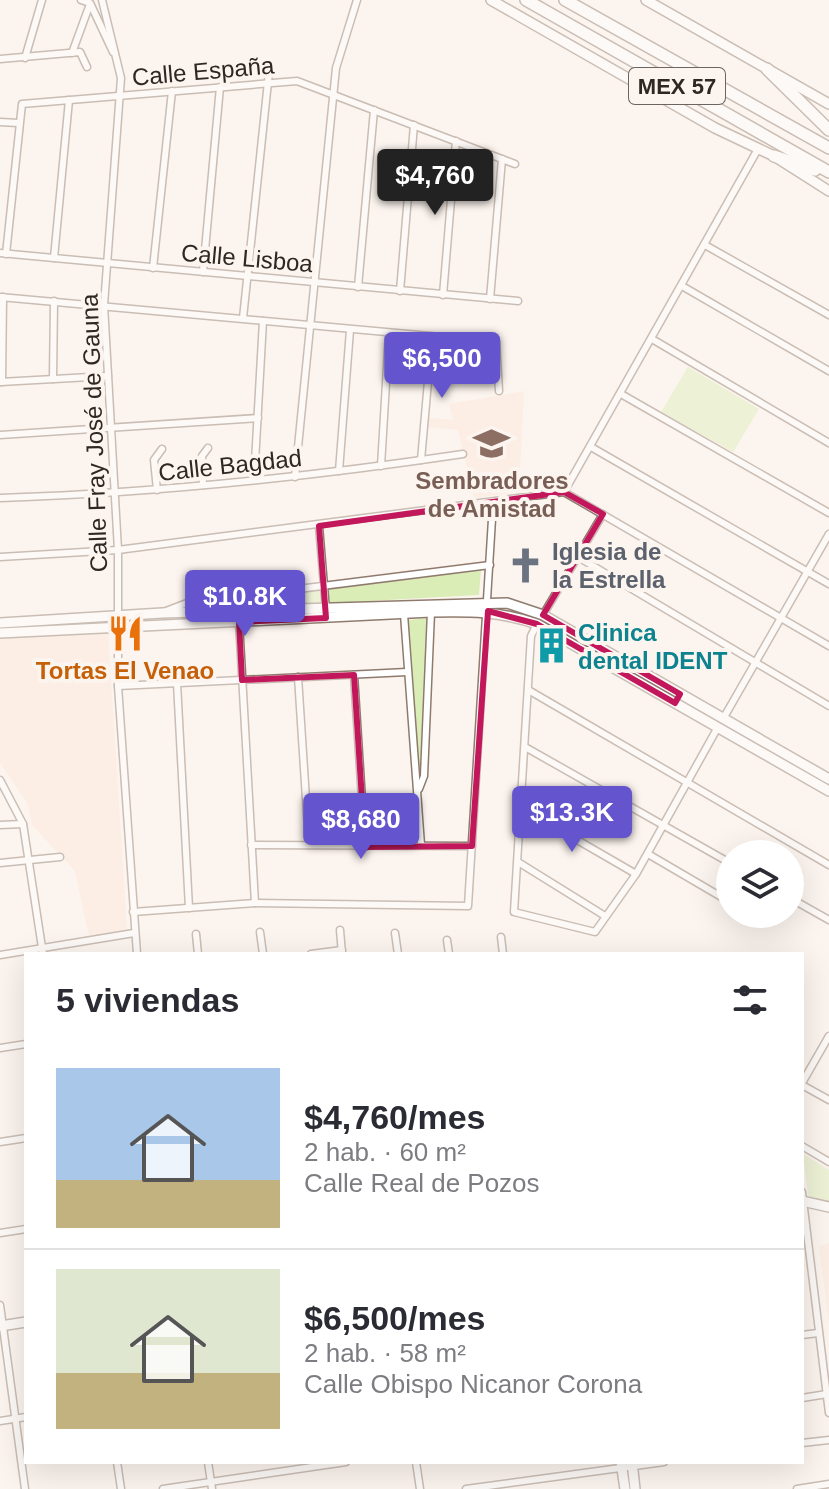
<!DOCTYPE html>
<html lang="es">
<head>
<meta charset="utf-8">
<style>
	:root { --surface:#fff; --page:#f7f7f7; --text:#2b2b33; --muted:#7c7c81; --line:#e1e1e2; --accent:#6455ce }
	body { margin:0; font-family:Arial,sans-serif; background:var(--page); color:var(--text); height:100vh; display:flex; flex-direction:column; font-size:30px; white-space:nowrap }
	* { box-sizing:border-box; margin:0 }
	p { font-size:26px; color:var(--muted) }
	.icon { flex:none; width:44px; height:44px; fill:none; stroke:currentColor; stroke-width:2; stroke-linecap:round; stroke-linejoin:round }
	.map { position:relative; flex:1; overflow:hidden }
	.drawer { position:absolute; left:24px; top:952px; width:780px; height:512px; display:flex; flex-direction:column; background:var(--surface); border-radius:0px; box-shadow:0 8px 32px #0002 }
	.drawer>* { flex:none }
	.buttons { position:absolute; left:716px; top:840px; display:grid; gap:16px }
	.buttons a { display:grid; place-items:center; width:88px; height:88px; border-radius:50%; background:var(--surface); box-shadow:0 8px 32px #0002; font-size:40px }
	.price { position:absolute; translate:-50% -68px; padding:0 18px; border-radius:8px; background:var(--accent); color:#fff; font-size:26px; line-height:52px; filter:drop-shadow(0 2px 4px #0008) }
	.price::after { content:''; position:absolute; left:50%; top:48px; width:24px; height:18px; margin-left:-12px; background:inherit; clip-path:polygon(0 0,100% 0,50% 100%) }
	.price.active { background:#222; color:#fff }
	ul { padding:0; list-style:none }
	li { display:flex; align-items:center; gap:24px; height:200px; padding:0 32px }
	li+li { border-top:2px solid var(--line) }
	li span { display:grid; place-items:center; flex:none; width:224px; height:160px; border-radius:0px; color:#555 }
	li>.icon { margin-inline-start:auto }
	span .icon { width:96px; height:96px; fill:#fffc; stroke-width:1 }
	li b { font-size:34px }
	h2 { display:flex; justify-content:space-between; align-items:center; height:96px; padding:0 32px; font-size:34px }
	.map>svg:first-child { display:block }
</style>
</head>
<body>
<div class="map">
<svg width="829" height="1489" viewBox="0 0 829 1489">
	<rect width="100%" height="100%" fill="#fcf4ee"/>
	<polygon fill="#fce7d9" points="108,633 127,930 89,936 75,871 32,825 28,804 0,763 0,638"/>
	<g fill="#fde7d7">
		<polygon points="524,391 519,492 474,498 458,430 428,427 428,418 453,420 449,404"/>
		<polygon points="829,1243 829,1323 819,1246"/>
	</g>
	<g fill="#dbedb6">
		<polygon points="688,367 759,409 733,452 661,412"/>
		<polygon points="481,570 479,595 203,610 203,606"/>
		<polygon points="429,618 420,777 418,778 407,620"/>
		<polygon points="803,1154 829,1170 829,1203 809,1200"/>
	</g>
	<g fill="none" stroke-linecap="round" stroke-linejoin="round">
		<defs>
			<g id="street">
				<polyline points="81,0 90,3 113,52"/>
				<polyline points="102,0 121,78 104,305 118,550 118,686 137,954"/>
				<polyline points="72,53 90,4"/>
				<polyline points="25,58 42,0"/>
				<polyline points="0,59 80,52 87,67"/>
				<polyline points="0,122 18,123"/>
				<polyline points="705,245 829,315"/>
				<polyline points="0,253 518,301"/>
				<polyline points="6,254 22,104 297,81 515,164"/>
				<polyline points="54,258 69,100"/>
				<polyline points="153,268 172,91"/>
				<polyline points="203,272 220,87"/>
				<polyline points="682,286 829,371"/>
				<polyline points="358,287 374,110"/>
				<polyline points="400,291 414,125"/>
				<polyline points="443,295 456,141"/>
				<polyline points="0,297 496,342 499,391"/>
				<polyline points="490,299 502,159"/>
				<polyline points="243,318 270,63"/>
				<polyline points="652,339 829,443"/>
				<polyline points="53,379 54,301"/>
				<polyline points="451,379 497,369"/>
				<polyline points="0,382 108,376"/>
				<polyline points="2,382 3,297"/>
				<polyline points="621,394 829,513"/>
				<polyline points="0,435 258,418"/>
				<polyline points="591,447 829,584"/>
				<polyline points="421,460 432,337"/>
				<polyline points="381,466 389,333"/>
				<polyline points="339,471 350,330"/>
				<polyline points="295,477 336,68 357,0"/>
				<polyline points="254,480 263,321"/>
				<polyline points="203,485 202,456 208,448"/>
				<polyline points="157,490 154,460 162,449"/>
				<polyline points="564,492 758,149"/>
				<path d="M0,498C155,493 309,477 463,454"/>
				<polyline points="319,526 326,610"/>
				<polyline points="0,557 118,550 564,492 829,646"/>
				<polyline points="578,557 829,706"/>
				<polyline points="166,611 187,603 490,565"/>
				<polyline points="404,614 421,845"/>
				<polyline points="543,615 603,514"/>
				<polyline points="239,622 255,903"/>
				<polyline points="537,624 531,636 514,912 595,932 636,874 718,727"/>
				<polyline points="354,675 365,847"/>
				<polyline points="298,677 309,845"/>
				<polyline points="177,683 189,908"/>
				<polyline points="118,686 407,672"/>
				<polyline points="530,691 829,865"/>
				<polyline points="723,719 829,534"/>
				<polyline points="525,747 730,863"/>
				<polyline points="0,780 23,824 43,954"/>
				<polyline points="419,789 424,776 431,612"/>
				<polyline points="522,808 636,874"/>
				<polyline points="0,825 23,824"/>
				<polyline points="251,845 472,846"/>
				<polyline points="648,854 730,902"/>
				<polyline points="518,862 605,916"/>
				<polyline points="0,863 60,857"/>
				<polyline points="790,898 829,920"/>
				<polyline points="133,912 255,903 468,906 493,503"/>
				<polyline points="340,930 342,954"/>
				<polyline points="260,932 263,954"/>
				<polyline points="395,933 398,954"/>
				<polyline points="196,934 198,954"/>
				<polyline points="501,937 503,954"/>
				<polyline points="447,940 449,954"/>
				<polyline points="311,954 342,950"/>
				<polyline points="0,955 134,933"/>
				<polyline points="0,1048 26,1044"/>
				<polyline points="802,1083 829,1036"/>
				<polyline points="802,1085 829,1100"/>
				<polyline points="0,1142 26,1138"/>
				<polyline points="802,1146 829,1162"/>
				<polyline points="802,1192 829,1413"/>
				<polyline points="0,1233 26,1229"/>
				<polyline points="0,1305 25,1489"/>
				<polyline points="802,1335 818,1333"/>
				<polyline points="802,1398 827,1394"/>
				<polyline points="0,1421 26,1417"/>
				<polyline points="802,1443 829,1440"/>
				<polyline points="117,1462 121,1489"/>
				<polyline points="208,1462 212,1489"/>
				<polyline points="416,1462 420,1489"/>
				<polyline points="163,1489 346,1462"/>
				<polyline points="466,1489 664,1462"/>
				<polyline points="797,1489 829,1484"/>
			</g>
			<g id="secondary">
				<polyline points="491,0 715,128 774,156 829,191"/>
				<polyline points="646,0 829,104"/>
				<polyline points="0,623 162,613 507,603 543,615 829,779"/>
				<path d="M0,633L431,612C469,611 500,611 537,624L829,791"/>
				<polyline points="802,1201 829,1207"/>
				<polyline points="0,1326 26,1322"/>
				<polyline points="621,1462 625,1489"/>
				<polyline points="632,1462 635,1489"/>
			</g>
			<g id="highway">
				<polyline points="526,0 829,172"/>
				<polyline points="565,0 829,148"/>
				<polyline points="767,69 829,130"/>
				<polyline points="774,156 815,170"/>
			</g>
		</defs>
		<use href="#street" stroke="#8e7b6e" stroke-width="9"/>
		<use href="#secondary" stroke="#8e7b6e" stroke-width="12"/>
		<use href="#highway" stroke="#8e7b6e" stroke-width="14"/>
		<use href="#street" stroke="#fff" stroke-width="6"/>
		<use href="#secondary" stroke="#fff" stroke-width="9"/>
		<use href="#highway" stroke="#fff" stroke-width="11"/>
	</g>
	<path d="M0 0H829V1489H0ZM564,492L603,514L543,615L680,694L675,703L537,624L488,611L472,846L365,847L354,675L242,680L239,622L326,618L319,526Z" fill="#fcf4ee" fill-opacity=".55" fill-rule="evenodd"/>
	<path fill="none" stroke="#c2185b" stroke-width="6" stroke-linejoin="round" d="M564,492L603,514L543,615L680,694L675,703L537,624L488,611L472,846L365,847L354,675L242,680L239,622L326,618L319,526Z"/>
	<defs>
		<symbol id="school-bare" viewBox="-9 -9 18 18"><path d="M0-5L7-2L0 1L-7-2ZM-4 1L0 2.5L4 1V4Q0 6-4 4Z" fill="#8d6e63" stroke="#fcf4ee" stroke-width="2.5" paint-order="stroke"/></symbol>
		<symbol id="church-bare" viewBox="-9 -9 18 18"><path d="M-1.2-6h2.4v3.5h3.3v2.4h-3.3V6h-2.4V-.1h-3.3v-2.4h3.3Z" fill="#6b7280" stroke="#fcf4ee" stroke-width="2.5" paint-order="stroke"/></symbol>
		<symbol id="restaurant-bare" viewBox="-9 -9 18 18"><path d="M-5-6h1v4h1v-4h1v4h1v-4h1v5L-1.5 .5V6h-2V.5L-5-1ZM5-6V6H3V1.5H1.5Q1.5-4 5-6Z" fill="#e8710a" stroke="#fcf4ee" stroke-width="2.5" paint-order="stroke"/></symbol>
		<symbol id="building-bare" viewBox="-9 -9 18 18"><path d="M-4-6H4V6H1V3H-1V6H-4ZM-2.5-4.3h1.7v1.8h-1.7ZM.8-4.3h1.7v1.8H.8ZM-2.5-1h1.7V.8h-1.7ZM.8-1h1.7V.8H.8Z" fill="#0f9aa8" stroke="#fcf4ee" stroke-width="2.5" paint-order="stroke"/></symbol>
	</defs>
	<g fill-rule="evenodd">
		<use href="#school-bare" x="466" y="418" width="51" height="51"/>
		<use href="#church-bare" x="500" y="540" width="51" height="51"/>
		<use href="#restaurant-bare" x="100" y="608" width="51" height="51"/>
		<use href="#building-bare" x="526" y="620" width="51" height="51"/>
	</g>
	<g text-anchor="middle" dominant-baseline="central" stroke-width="8" stroke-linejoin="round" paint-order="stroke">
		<rect fill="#fcf4ee" stroke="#6c655f" stroke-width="2" x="629" y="68" width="96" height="36" rx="6"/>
		<g font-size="22" font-weight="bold" fill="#2f2822">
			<text x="677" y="86">MEX 57</text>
		</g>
		<g font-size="24" fill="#2f2822" stroke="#fcf4ee">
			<text transform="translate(203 71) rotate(-5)">Calle España</text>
			<text transform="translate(247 258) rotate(5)">Calle Lisboa</text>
			<text transform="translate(94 433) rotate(-92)">Calle Fray José de Gauna</text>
			<text transform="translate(230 465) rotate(-6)">Calle Bagdad</text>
		</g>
		<g font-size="24" font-weight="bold" fill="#785e54" stroke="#fcf4ee">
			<text x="492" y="480">Sembradores<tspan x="492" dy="28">de Amistad</tspan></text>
		</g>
		<g font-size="24" font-weight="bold" fill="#5b616d" stroke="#fcf4ee" text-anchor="start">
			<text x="552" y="551">Iglesia de<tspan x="552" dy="28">la Estrella</tspan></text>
		</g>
		<g font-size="24" font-weight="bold" fill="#0d838f" stroke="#fcf4ee" text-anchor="start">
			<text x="578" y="632">Clinica<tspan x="578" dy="28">dental IDENT</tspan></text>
		</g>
		<g font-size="24" font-weight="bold" fill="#c56008" stroke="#fcf4ee">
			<text x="125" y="670">Tortas El Venao</text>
		</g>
	</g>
</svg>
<div class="buttons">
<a><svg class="icon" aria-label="layers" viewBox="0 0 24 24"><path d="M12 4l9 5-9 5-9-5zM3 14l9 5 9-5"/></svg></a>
</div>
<b class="price active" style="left:435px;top:217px">$4,760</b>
<b class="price" style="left:442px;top:400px">$6,500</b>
<b class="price" style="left:245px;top:638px">$10.8K</b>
<b class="price" style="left:572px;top:854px">$13.3K</b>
<b class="price" style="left:361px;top:861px">$8,680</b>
<section class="drawer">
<h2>5 viviendas<svg class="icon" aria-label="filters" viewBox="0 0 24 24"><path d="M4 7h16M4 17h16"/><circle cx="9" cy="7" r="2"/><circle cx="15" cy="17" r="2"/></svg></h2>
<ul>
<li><span style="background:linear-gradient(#a9c7e8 70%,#c2b280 0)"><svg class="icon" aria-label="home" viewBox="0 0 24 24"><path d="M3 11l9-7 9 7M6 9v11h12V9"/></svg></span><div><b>$4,760/mes</b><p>2 hab. · 60 m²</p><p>Calle Real de Pozos</p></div></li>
<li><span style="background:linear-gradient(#dfe7d0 65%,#c2b280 0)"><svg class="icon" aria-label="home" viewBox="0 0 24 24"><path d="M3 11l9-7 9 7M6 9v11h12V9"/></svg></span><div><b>$6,500/mes</b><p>2 hab. · 58 m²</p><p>Calle Obispo Nicanor Corona</p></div></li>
</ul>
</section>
</div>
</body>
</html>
